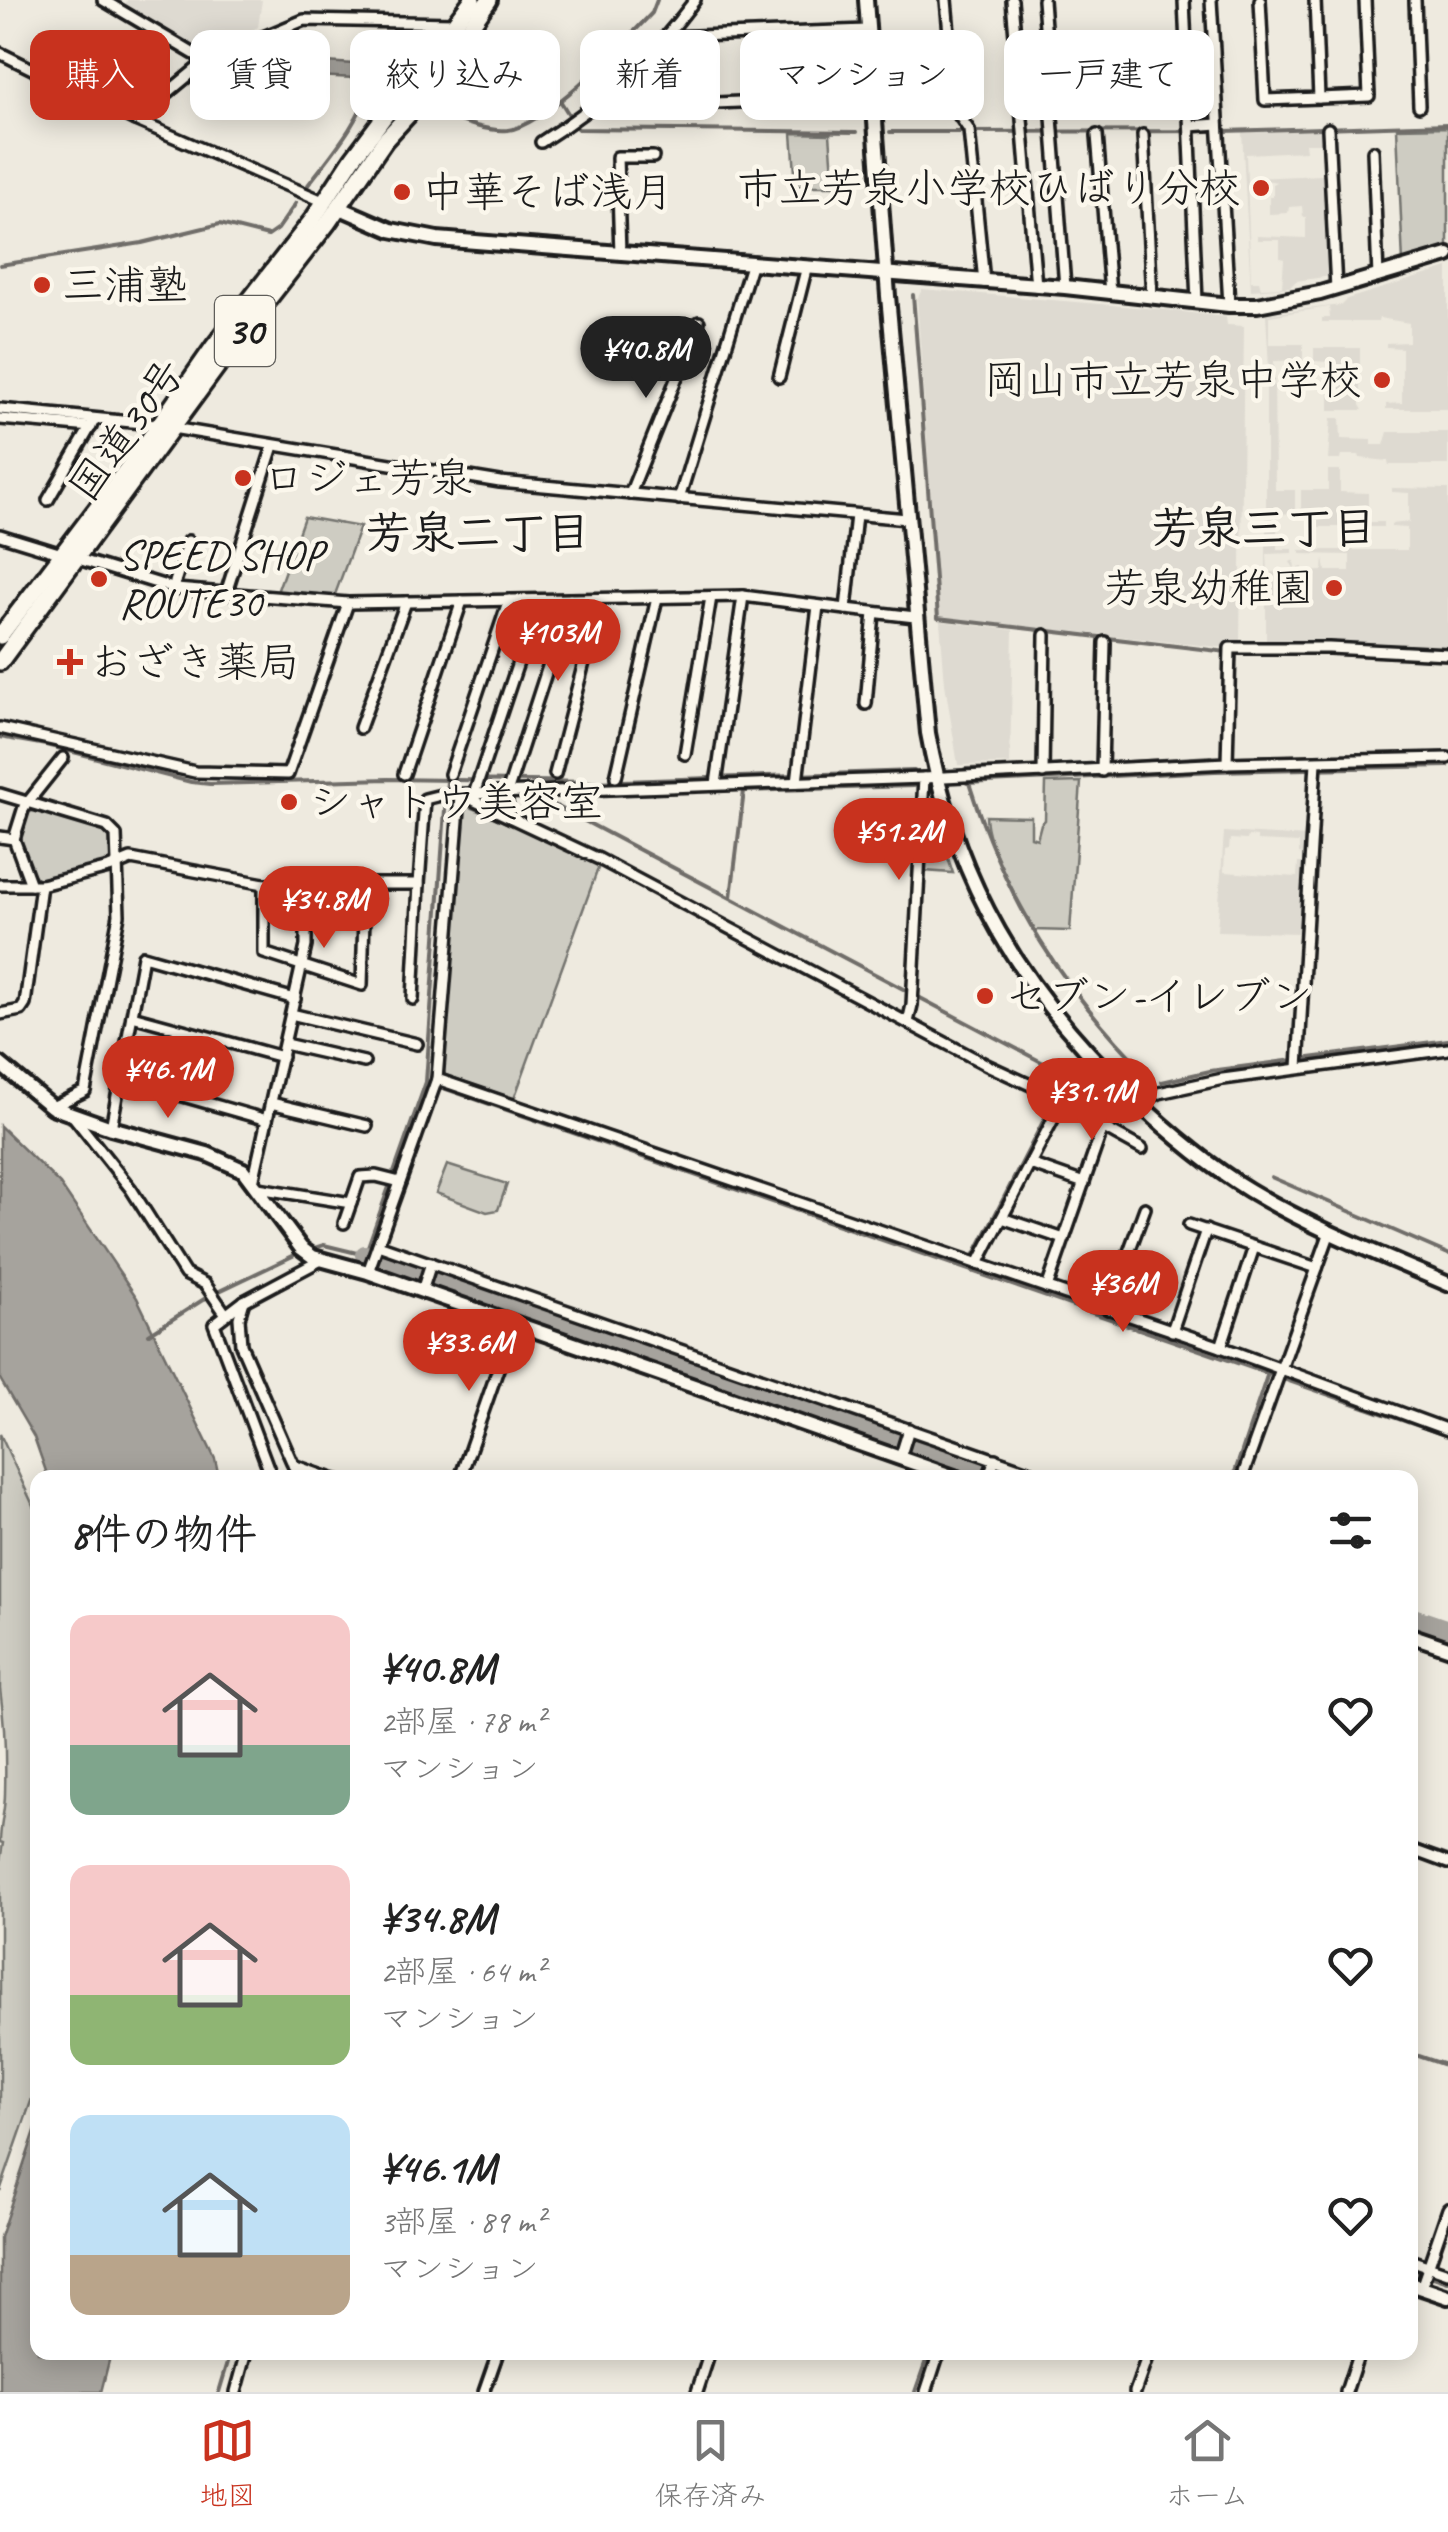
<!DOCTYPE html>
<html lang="ja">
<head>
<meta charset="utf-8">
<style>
	:root { --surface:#fff; --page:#f6f6f6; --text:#222; --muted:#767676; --line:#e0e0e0; --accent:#c8321e }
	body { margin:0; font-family:Caveat,"Klee One",sans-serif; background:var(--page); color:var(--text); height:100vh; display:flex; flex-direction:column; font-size:38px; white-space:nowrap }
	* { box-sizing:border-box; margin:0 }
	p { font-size:32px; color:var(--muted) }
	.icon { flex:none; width:55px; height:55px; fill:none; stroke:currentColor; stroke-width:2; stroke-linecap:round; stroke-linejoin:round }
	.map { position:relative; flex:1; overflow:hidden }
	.panel { position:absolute; left:30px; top:1470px; width:1388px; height:890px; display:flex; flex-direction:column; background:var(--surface); border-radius:20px; box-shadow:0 5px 25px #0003 }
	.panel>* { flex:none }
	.top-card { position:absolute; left:30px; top:30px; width:1390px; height:90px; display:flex; gap:20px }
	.price { position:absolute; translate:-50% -85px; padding:0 22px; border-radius:35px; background:var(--accent); color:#fff; font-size:32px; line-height:65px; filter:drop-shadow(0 2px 5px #0008) }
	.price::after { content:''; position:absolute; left:50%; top:60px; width:30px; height:22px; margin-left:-15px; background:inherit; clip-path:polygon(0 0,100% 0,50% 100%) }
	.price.selected { background:#222; color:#fff }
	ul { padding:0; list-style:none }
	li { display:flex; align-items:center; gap:30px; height:250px; padding:0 40px }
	li span { display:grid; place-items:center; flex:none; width:280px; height:200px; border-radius:20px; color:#555 }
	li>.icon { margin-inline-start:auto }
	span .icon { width:120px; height:120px; fill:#fffc; stroke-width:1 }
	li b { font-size:42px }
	h2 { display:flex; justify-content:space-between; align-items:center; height:120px; padding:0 40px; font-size:42px }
	.pill { padding:0 35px; border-radius:20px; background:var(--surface); box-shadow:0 5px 25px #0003; font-size:35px; line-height:90px }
	.pill.selected { background:var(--accent); color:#fff }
	.dock { display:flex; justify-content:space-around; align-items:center; height:140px; border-top:2px solid var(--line); background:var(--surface); font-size:28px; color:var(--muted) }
	.dock a { display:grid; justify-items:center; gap:5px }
	.dock .selected { color:var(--accent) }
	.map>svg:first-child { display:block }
</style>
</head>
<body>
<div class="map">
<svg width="1448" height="2392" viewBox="0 0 1448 2392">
	<rect width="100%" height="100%" fill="#eeeadf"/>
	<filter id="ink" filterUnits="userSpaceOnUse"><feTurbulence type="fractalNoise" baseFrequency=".01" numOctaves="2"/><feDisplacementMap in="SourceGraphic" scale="20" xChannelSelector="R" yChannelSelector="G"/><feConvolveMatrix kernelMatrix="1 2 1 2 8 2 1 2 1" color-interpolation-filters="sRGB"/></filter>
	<g filter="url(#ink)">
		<g fill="#dedad1" fill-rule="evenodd">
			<polygon points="127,0 262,0 258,27 204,53 125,6"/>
			<path d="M1325,130L1331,276L1296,281L1290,287L1251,290L1242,132ZM1305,143H1321L1322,175L1254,178L1277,182L1273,184V197H1269V214L1288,213L1289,207L1302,206L1303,217H1306V238L1257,236V240H1280V258L1284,259L1282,287L1261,288L1259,281H1251L1246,154L1306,151Z"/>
			<polygon points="1448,268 1448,409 1386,409 1386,404 1402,403 1402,348 1386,347 1386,343 1409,342 1409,323 1379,318 1378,322 1322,322 1322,318 1330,318 1329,307 1269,316 1269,344 1303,344 1303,360 1274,361 1275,490 1295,490 1295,513 1277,514 1277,549 1293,549 1293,553 1267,554 1268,572 1289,572 1294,568 1290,562 1294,560 1295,569 1303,567 1303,572 1323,571 1324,558 1326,571 1350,571 1350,555 1300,554 1300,550 1407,550 1407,528 1391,527 1391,524 1409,522 1409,493 1392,492 1392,488 1448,489 1448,649 1266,642 1266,371 1269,368 1266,314 1341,305 1347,299"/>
			<polygon points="922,289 1158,309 1226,317 1227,325 1244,326 1240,645 1226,648 939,617 917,300"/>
			<polygon points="1314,348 1360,348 1360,405 1363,410 1329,410 1329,362 1314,361"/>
			<polygon points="1331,418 1340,418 1341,439 1372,440 1372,445 1384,445 1388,432 1448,432 1448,465 1389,465 1388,461 1360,458 1359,455 1342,455 1341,460 1328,460"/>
			<polygon points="1328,470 1340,470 1340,492 1368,493 1368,522 1383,522 1383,527 1312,527 1312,515 1301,515 1301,490 1328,490"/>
			<polygon points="940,621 1013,630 1010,764 958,765 945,684"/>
			<path d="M1224,832L1307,837L1300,933L1217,931ZM1248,836L1257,837V841L1299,843V854L1304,855L1303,863H1298L1297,877L1224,872L1225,850L1229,849L1230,839L1247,840Z"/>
		</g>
		<g fill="#ceccc2" stroke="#75746f" stroke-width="2.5">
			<polygon points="1448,127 1448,248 1403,263 1397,128"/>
			<polygon points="792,133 830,134 834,186 796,186"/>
			<polygon points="304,517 360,527 333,600 276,595"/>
			<path d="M1081,782L1070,931L1035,930C1019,902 987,848 986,816L1031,817V837L1037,839L1041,824L1045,820L1046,783Z"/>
			<polygon points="928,804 930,804 953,873 925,871"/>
			<polygon points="465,805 600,863 514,1099 445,1075 443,1069"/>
			<path d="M35,810L109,830C115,840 116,853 108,863L38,879C20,862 17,836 27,813Z"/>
			<polygon points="447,1165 507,1184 498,1210 487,1212 436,1193"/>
			<path d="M0,1434L37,1514V2084L0,2191V1861L3,1843L0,1842C0,1826 5,1810 5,1794C6,1758 5,1724 0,1689Z"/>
		</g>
		<g fill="#a6a39d" stroke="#6f6d69" stroke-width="2.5">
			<polygon points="312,61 367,65 396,77 386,90 355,78 298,75 229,97 222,90 223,87 268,69"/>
			<polygon points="0,1126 60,1184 137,1298 215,1459 219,1477 48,1477 34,1437 0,1379"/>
			<polygon points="37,2125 38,2352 111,2353 101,2392 0,2392 0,2237"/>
		</g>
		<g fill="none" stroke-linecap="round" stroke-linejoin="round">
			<g stroke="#6f6d69" stroke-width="4">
				<polyline points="561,102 571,118"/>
				<path d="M433,111C455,119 484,132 508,130C546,125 624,42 652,13L657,0"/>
				<polyline points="575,126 578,129 857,132"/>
				<polyline points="890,132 964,132"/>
				<polyline points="973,132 1224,131 1448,124"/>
				<path d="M308,185C333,152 359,123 371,83"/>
				<polyline points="0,265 142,243 220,224 268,236 278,229 296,203"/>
				<polyline points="913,295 938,618 1227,652"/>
				<polyline points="1321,652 1412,657"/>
				<polyline points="0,737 46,745 191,782 210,784 388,779 594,782 914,771"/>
				<polyline points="1232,757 1448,753"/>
				<polyline points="1112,763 1211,757"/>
				<polyline points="1054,766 1090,764"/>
				<polyline points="965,769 1027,767"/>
				<polyline points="967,783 1215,771 1448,766"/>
				<path d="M969,783C1007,903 1062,989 1151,1078"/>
				<polyline points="543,799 1108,1097"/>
				<polyline points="731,897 744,791 914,786"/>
				<polyline points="426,1082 1448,1436"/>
				<polyline points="1162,1082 1210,1071 1448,1040"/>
				<polyline points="1271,1177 1448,1254"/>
				<polyline points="308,1250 324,1245 365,1255 426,1082 447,781"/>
				<polyline points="972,1260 1067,1075"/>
				<polyline points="149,1334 209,1296 299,1253"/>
				<polyline points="301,1463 351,1478"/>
				<polyline points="1233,1478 1268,1373"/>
				<polyline points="1410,1843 1448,1856"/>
				<polyline points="1410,2053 1448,2066"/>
				<polyline points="1410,2269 1448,2282"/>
				<polyline points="219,2392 231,2352"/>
				<polyline points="491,2392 504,2352"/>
				<polyline points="702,2392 716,2352"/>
				<polyline points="915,2392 929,2352"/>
				<polyline points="1341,2392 1350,2366"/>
			</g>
			<g stroke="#a6a39d" stroke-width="20">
				<polyline points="365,1255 1007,1478"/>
				<polyline points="1410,1617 1448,1630"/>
			</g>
			<defs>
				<g id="street">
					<polyline points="103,0 206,61"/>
					<polyline points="946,0 956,111 969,130 984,282"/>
					<polyline points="1012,0 1036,286"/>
					<polyline points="1043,0 1065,287"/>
					<polyline points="1184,0 1197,302"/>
					<polyline points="1211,0 1229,305"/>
					<polyline points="1260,0 1265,100 1319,98 1315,0"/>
					<polyline points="1415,0 1419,106"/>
					<polyline points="667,37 868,30"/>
					<polyline points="0,53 135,120 325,202"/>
					<polyline points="619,87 634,96 673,96 692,104 790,100 873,92"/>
					<polyline points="1319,98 1369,96 1365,0"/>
					<polyline points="135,120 206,61 304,20 453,23"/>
					<polyline points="1190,126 1218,124"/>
					<polyline points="1328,129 1336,289"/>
					<polyline points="1097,135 1110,293"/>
					<polyline points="1143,135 1152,297"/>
					<path d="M541,142C605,102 650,60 695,0"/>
					<polyline points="1373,151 1378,277"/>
					<polyline points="620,254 617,157 653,157"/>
					<polyline points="779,377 806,270"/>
					<polyline points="0,409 142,423 500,482 907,519"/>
					<polyline points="0,419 91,427"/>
					<polyline points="630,494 699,322"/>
					<polyline points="679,499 751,265"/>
					<polyline points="48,500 95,419"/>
					<polyline points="0,535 176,589 348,603 743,596 846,609 856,515"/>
					<polyline points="176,589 175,582 188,541"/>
					<polyline points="226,593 273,446"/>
					<polyline points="846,609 915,617"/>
					<polyline points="866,704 874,613"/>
					<polyline points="0,728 195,772 288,774 348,603"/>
					<polyline points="360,728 406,602"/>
					<polyline points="685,754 711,597"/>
					<polyline points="1227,763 1230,648 1329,648 1448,654"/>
					<polyline points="1102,771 1105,642"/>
					<polyline points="1043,773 1045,635"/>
					<polyline points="404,774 462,601"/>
					<polyline points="450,774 509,600"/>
					<polyline points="555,774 594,624 595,599"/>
					<polyline points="616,777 657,598"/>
					<polyline points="797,782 818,606"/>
					<polyline points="716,784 743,596"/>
					<polyline points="0,794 107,826 116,835 119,915 85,1091 52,1107"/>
					<polyline points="474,794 475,801 599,859 987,1065 1063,1100 978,1264"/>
					<polyline points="474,794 539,600"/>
					<polyline points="509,815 506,796 570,599"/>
					<polyline points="0,837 14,839 31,885"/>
					<polyline points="14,839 24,807 63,758"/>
					<polyline points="264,884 264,953 362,985 365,882"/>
					<polyline points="0,885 41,885 109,868 131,859 264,884 419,884 425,799 441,795 924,778 1227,763 1448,758"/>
					<polyline points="413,999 419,884"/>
					<polyline points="0,1014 21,1010 25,1004 41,885"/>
					<polyline points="291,1014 417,1044"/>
					<polyline points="132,1016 282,1057"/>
					<polyline points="908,1022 912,1005 924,778"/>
					<polyline points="285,1044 364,1062"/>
					<polyline points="1298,1068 1316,762"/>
					<polyline points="120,1078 267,1120"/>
					<polyline points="437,1079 1221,1347 1448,1430"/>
					<polyline points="271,1103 367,1126"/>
					<polyline points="1139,1103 1159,1093 1223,1079 1448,1049"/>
					<polyline points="1061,1104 1142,1149"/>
					<polyline points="73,1116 131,1189 185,1274 205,1284 225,1313"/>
					<polyline points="111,1128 143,956 295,999"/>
					<polyline points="1030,1164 1084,1183"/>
					<polyline points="253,1182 306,946 306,882"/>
					<polyline points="258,1188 351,1203"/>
					<polyline points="1002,1218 1064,1239"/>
					<polyline points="344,1223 360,1177 376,1176 400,1182"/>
					<polyline points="1189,1225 1317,1268"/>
					<polyline points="378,1245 1048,1478"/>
					<polyline points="368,1272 437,1079 460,796"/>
					<polyline points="1047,1288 1103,1127"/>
					<polyline points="422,1291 431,1263"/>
					<polyline points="244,1301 239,1318 241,1345 299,1478"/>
					<polyline points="1108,1309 1145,1208"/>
					<polyline points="1172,1331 1206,1230"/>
					<polyline points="1221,1347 1254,1247"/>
					<polyline points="900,1458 909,1429"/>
					<polyline points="293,1465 329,1478"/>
					<polyline points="272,1478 214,1324 244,1301 323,1259"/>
					<polyline points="460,1478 514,1323"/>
					<polyline points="988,1478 995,1459"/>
					<polyline points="1242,1478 1330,1232"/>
					<polyline points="1410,1849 1448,1863"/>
					<polyline points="1410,2260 1448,2273"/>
					<polyline points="1421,2288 1448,2209"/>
					<polyline points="236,2392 247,2352"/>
					<polyline points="484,2392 498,2352"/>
					<polyline points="697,2392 710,2352"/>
					<polyline points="926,2392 939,2352"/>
					<polyline points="1135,2392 1149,2352"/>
					<polyline points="1346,2392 1359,2352"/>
				</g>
				<g id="secondary">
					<path d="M866,0L888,296L928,733C955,882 1022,992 1131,1096C1168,1131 1206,1164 1249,1190C1312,1228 1381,1255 1448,1284"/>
					<polyline points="338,207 391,230 437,239 1065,287 1229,305 1257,305 1320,293 1448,255"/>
					<polyline points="0,1064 52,1107 111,1128 207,1154 243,1170 301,1248 313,1257 368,1272 957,1478"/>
					<polyline points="1410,1635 1448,1648"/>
					<polyline points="1410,2284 1448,2297"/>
				</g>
				<g id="highway">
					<polyline points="0,636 145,445 214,346 313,219 353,158 472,0"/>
					<polyline points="0,662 235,342 327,224 385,140 408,115 489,0"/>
				</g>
			</defs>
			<use href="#street" stroke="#1c1c1c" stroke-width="16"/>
			<use href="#secondary" stroke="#1c1c1c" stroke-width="20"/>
			<use href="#highway" stroke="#1c1c1c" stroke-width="22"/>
			<use href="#street" stroke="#fbf7ec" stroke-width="9"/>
			<use href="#secondary" stroke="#fbf7ec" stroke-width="12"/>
			<use href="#highway" stroke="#fbf7ec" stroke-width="15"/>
		</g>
	</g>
	<g fill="#c8321e" stroke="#fbf7ec" stroke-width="4">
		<circle cx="1261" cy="188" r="10"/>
		<circle cx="402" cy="192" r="10"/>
		<circle cx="42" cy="285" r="10"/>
		<circle cx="1382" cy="380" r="10"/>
		<circle cx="243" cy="478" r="10"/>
		<circle cx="99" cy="579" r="10"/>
		<circle cx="1334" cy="588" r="10"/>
		<path d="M65 647h10v10h10v10h-10v10h-10v-10h-10v-10h10z"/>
		<circle cx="289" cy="802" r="10"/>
		<circle cx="985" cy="996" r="10"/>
	</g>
	<g text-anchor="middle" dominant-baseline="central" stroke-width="9" stroke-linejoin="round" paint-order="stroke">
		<rect fill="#fbf7ec" stroke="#5f5e5a" stroke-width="2.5" x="215" y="296" width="60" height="70" rx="8"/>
		<g font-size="40" font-weight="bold" fill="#1c1c1c">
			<text x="245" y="331">30</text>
		</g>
		<g font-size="42" fill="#1c1c1c" stroke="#fbf7ec" text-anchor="start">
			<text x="1241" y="188" text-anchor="end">市立芳泉小学校ひばり分校</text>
			<text x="422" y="192">中華そば浅月</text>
			<text x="62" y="285">三浦塾</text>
			<text x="1362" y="380" text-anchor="end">岡山市立芳泉中学校</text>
			<text x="263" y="478">ロジェ芳泉</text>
			<text x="119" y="555">SPEED SHOP<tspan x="119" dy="48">ROUTE30</tspan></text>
			<text x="1314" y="588" text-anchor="end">芳泉幼稚園</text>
			<text x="90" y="662">おざき薬局</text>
			<text x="309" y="802">シャトウ美容室</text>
			<text x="1005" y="996">セブン-イレブン</text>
		</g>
		<g font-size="42" fill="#1c1c1c" stroke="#fbf7ec">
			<text transform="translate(127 430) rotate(-54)">国道30号</text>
		</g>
		<g font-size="45" font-weight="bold" fill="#1c1c1c" stroke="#fbf7ec">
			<text x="1264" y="528">芳泉三丁目</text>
			<text x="478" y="533">芳泉二丁目</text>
		</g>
	</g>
</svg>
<b class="price selected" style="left:646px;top:401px">¥40.8M</b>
<b class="price" style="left:558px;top:684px">¥103M</b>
<b class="price" style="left:899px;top:883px">¥51.2M</b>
<b class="price" style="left:324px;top:951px">¥34.8M</b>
<b class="price" style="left:168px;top:1121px">¥46.1M</b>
<b class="price" style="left:1092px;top:1143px">¥31.1M</b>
<b class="price" style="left:1123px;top:1335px">¥36M</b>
<b class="price" style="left:469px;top:1394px">¥33.6M</b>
<div class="top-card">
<a class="pill selected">購入</a>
<a class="pill">賃貸</a>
<a class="pill">絞り込み</a>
<a class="pill">新着</a>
<a class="pill">マンション</a>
<a class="pill">一戸建て</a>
</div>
<section class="panel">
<h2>8件の物件<svg class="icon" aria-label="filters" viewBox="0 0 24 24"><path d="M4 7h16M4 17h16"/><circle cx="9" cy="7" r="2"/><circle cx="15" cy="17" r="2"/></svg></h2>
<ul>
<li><span style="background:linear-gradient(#f6c9c9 65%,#7fa58c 0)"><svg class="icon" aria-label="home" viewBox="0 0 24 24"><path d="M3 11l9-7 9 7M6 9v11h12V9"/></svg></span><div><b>¥40.8M</b><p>2部屋 · 78 m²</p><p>マンション</p></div><svg class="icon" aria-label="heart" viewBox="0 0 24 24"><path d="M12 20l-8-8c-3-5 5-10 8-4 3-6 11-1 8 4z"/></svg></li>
<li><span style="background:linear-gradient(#f6c9c9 65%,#8fb573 0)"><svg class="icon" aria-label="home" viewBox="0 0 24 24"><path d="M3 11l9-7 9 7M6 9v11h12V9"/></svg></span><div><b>¥34.8M</b><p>2部屋 · 64 m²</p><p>マンション</p></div><svg class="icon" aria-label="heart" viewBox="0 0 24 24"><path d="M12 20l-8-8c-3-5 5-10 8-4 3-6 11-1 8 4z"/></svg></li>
<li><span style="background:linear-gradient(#bfe0f5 70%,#b9a48a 0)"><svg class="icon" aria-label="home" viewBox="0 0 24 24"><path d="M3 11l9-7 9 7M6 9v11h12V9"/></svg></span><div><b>¥46.1M</b><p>3部屋 · 89 m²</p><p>マンション</p></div><svg class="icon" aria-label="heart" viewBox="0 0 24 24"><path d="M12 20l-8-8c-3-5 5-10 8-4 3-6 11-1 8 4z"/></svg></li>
</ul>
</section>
</div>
<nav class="dock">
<a class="selected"><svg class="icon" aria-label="map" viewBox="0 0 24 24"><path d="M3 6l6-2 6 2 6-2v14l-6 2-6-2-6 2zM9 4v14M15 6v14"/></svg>地図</a>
<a><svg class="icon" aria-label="saved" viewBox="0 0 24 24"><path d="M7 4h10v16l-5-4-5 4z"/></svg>保存済み</a>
<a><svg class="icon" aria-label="home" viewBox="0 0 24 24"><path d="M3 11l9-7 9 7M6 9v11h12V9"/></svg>ホーム</a>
</nav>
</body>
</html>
